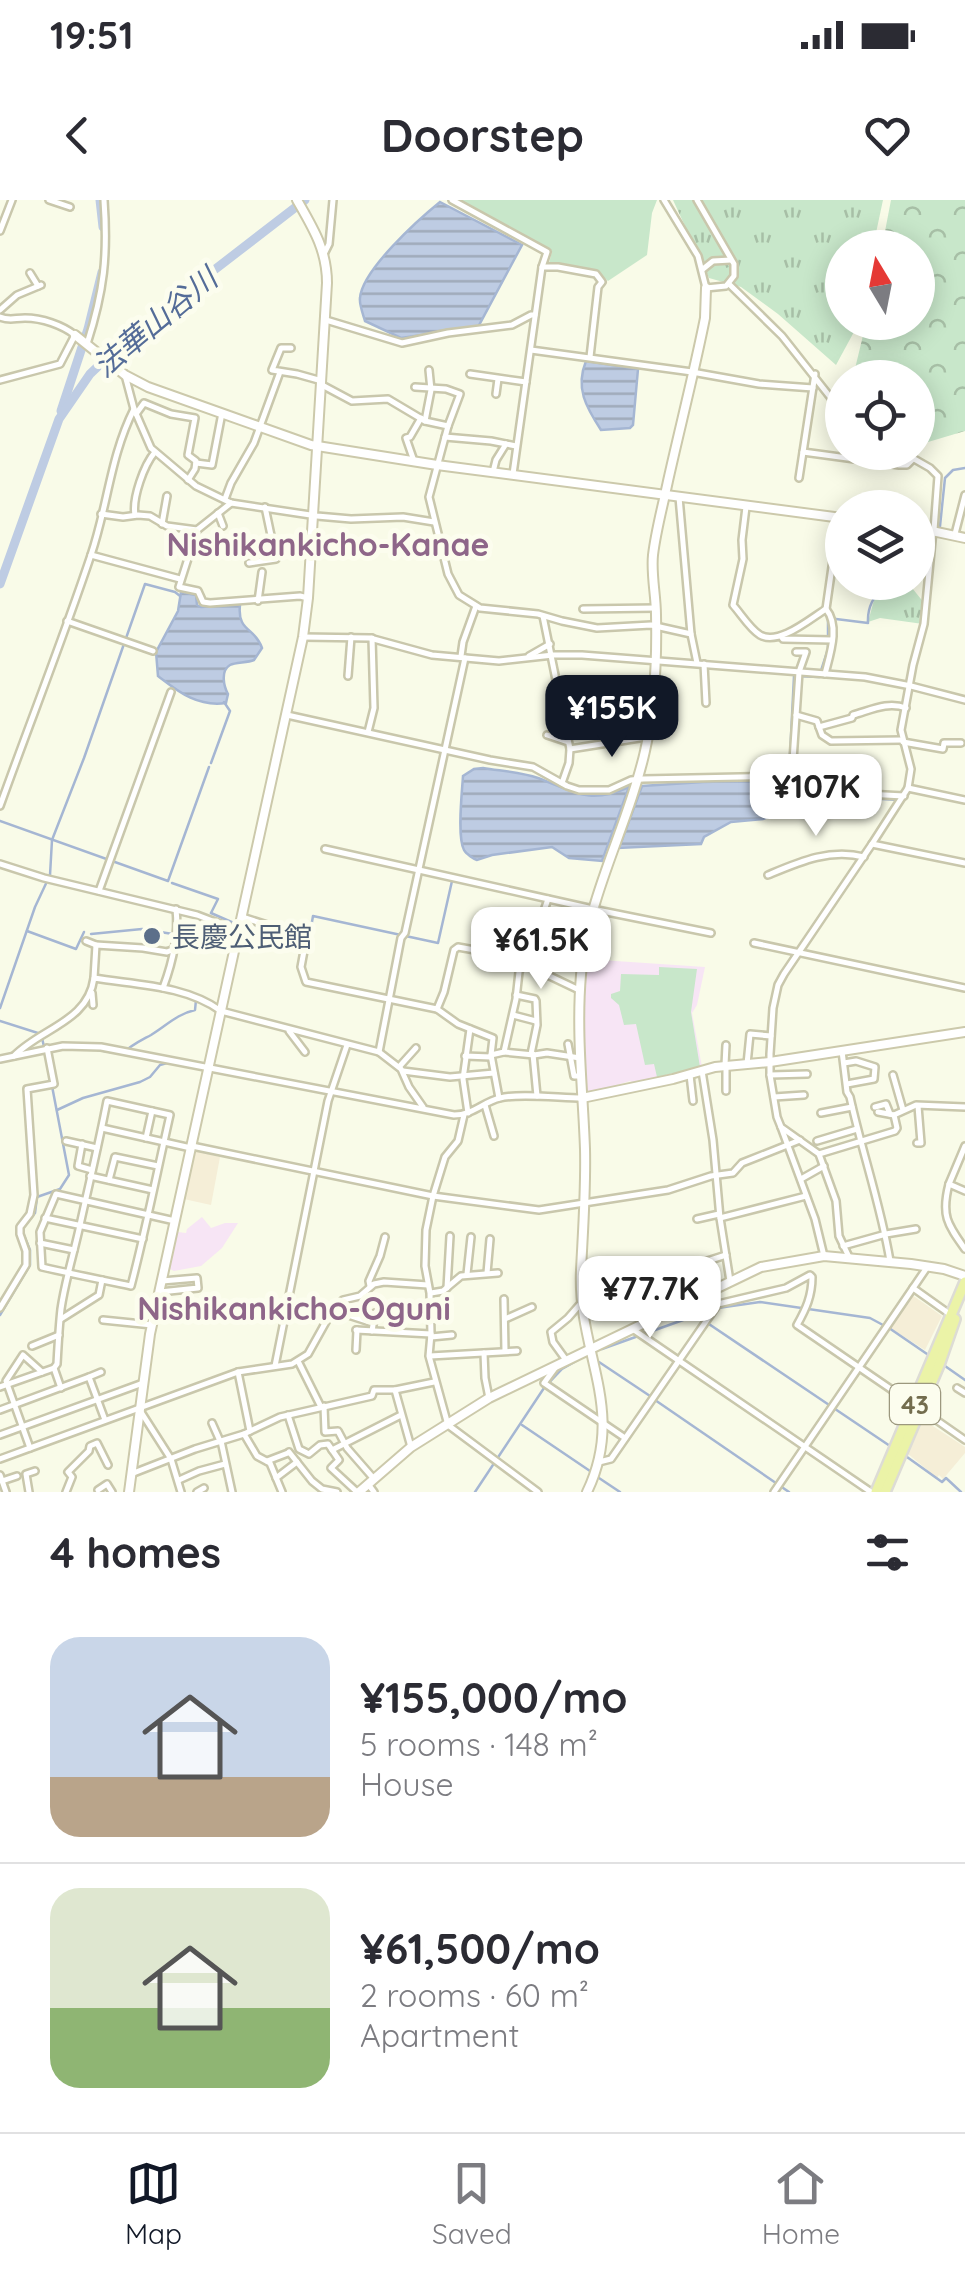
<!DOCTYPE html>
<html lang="en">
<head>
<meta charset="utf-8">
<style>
	:root { --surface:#fff; --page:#f2f2f3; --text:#2b2b33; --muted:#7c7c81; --line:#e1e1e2; --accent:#111827 }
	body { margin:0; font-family:Quicksand,"Noto Sans JP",sans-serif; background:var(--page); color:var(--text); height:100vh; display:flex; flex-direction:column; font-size:38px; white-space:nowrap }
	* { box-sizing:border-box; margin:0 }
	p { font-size:32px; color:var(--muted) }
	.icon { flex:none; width:55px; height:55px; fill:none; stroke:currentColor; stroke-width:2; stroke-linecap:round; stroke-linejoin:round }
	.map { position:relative; height:1292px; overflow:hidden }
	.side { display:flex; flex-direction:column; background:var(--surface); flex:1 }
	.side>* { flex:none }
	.needle { width:65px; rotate:350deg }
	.buttons { position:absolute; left:825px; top:30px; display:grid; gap:20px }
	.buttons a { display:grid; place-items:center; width:110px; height:110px; border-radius:50%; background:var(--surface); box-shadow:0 5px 25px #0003; font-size:50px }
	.price { position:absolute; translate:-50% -85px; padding:0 22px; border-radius:20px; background:#fff; color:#222; font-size:32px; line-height:65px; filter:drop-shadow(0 2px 5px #0008) }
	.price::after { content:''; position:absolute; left:50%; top:60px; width:30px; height:22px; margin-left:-15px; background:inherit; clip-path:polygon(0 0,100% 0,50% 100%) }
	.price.on { background:var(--accent); color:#fff }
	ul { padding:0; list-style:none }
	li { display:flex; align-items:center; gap:30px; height:250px; padding:0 50px }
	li+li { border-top:2px solid var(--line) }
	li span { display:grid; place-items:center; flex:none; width:280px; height:200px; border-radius:30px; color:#555 }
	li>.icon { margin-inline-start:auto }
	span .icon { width:120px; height:120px; fill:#fffc; stroke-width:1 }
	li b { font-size:42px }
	h2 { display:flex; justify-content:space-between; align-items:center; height:120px; padding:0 50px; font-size:42px }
	.status { display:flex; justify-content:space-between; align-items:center; height:70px; padding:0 50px; background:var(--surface); direction:ltr }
	.status svg { height:28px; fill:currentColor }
	header { display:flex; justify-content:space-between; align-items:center; height:130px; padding:0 50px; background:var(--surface); font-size:45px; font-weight:700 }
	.tab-bar { display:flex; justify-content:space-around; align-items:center; height:140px; border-top:2px solid var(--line); background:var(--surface); font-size:28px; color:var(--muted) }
	.tab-bar a { display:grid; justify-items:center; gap:5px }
	.tab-bar .on { color:var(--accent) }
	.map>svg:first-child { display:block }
</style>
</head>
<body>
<div class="status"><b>19:51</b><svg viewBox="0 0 49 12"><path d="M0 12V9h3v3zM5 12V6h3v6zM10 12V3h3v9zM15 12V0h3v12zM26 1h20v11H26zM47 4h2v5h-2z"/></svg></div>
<header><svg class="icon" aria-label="back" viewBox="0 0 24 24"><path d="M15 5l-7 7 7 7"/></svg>Doorstep<svg class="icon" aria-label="heart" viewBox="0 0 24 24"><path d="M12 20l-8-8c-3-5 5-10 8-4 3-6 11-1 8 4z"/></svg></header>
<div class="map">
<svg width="965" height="1292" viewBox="0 0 965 1292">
	<defs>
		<pattern id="forest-crowns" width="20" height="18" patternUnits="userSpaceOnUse" patternTransform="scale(2.5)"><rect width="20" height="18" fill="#c8e7ca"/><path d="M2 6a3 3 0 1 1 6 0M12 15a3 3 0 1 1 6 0" fill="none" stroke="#a7bfa6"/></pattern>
		<pattern id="park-tufts" width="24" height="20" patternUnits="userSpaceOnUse" patternTransform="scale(2.5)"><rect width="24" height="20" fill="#c8e7ca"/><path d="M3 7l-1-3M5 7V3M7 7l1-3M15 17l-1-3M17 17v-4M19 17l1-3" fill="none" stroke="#a7bfa6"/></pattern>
		<pattern id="water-rules" width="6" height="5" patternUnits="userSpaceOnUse" patternTransform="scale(2.5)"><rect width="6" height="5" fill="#becce3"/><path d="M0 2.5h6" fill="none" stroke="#9faaba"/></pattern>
	</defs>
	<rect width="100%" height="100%" fill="#f9fbe8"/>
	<g fill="#f5eed7">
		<polygon points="196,951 220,957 211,1005 184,999"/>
		<polygon points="912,1095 942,1116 925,1150 890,1128"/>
		<polygon points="922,1219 965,1247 965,1253 943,1279 939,1275 937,1278 907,1253"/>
	</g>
	<g fill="#f7e5f5">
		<polygon points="586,759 705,767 697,805 692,813 702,867 636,884 630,881 617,885 614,889 590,893 585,888 582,802"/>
		<polygon points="202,1017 211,1028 225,1023 238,1023 222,1048 201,1066 174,1071 170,1069 178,1032 186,1033 187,1029"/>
	</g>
	<g fill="#c8e7ca">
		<polygon points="458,0 657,0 652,13 647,55 608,81 598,72 550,65 549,63 552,51"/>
		<polygon points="659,767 697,769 691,812 700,867 657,877 654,864 645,865 636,824 624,825 619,805 611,798 611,794 620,791 621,774 659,775"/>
	</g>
	<polygon fill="url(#forest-crowns)" points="891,0 965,0 965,231 918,245 918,178 853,177 866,123 918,122 918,48 882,47"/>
	<g fill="url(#park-tufts)">
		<polygon points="673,0 883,0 873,47 842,48 842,122 857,123 855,130 836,165 778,114 741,87 709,78"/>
		<polygon points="888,383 908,383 925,404 923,424 880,418 868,422 874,400"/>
	</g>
	<g fill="url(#water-rules)" stroke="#a5b6d3" stroke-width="2.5">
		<path d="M440,2L522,45L478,127L401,138L365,121C363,114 359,104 360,98C362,70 419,19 440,2Z"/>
		<path d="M586,161L638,169L633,225L630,228L601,230C586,207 575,188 586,161Z"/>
		<path d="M181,392L196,395L197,405L201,407L240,405C237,432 255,427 262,448L254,460C247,463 236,462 230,465C220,471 224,487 228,494L226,503C197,507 179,492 158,476L156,452L178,411Z"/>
		<path d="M483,568C501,571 521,572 538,578C575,592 589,605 629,587L602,661L569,658L552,647L492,655L477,660C474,659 466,654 464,650C457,637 462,592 463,576L474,569Z"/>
		<polygon points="790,580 789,605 785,611 763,619 731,622 704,637 701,644 619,648 642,586 703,582"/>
	</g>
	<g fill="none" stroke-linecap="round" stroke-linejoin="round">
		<g stroke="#a5b6d3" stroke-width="2.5">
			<polyline points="918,323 925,324"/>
			<polyline points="940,326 945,278 953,270 965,268"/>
			<polyline points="211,563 230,511 224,502"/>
			<path d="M789,576L794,476L819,477L828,449V418L868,423C867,405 875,396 886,382"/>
			<polyline points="789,593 898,600"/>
			<polyline points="0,621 168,681 209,567"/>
			<polyline points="172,683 218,699 211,713"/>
			<polyline points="211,713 236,724"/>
			<polyline points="244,724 252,724 303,741 309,739 313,716 438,743 452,681"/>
			<polyline points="27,731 76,749 84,732"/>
			<polyline points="91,734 142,729 197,738 208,722"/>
			<polyline points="0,808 35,707 50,675 52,640 84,558 145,384 175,392 180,396"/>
			<polyline points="0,821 41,834 47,859"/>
			<path d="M92,849L122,854C131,845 140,841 151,835C166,826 177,814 195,810L196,800"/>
			<polyline points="57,910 83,898 140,882 150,877 160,865 167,863"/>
			<polyline points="718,1108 760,1102 870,1118 883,1125"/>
			<polyline points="0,1115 30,1065 30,1050 23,1033 23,1028 35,1013 37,997 60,989 69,975 52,886"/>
			<polyline points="697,1116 890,1246"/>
			<polyline points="889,1128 927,1154"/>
			<polyline points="602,1149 711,1110"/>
			<polyline points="599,1162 650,1196"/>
			<polyline points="945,1166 965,1180"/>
			<polyline points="655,1200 789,1292"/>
			<polyline points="522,1225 590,1271"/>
			<polyline points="907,1257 942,1282 946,1278 961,1292"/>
			<polyline points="596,1276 620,1292"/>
			<polyline points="475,1292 544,1188 562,1169 578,1160"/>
		</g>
		<g stroke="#becce3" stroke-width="9">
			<polyline points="100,0 103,27"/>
			<polyline points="61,211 88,129 102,72"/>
			<polyline points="0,384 59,219 90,174 135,131 305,0"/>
		</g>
		<defs>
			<g id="street">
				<polyline points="49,0 70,7"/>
				<polyline points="452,0 547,52 542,67"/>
				<polyline points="664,0 698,56 706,88 726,86 734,76 734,64 697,0"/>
				<polyline points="0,31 12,0"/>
				<polyline points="324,54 329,44 333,0"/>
				<polyline points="703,69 713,61 731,60"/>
				<polyline points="30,73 38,86"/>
				<polyline points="729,84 782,136 842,212"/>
				<polyline points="0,110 17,95 41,85"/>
				<path d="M0,117C9,121 15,118 25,118C42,118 62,125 75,135L60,164L0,180"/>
				<polyline points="326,120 402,143 448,133 512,125 531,115 535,115"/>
				<path d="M87,144C104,91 108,56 104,0"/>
				<polyline points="291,148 281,148 272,170 297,174 322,181"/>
				<polyline points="531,150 692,172 759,184 813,188"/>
				<polyline points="470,174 526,182"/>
				<polyline points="125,175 134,209 151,248 196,286 231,303 317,316 351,319 403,317 434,322"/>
				<polyline points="322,185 352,201 388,199 425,221 448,226 429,297 448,374 459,395 480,408 538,414 562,421 597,428 651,425 691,434"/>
				<polyline points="415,187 446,189 460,194 448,226"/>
				<polyline points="496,194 498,179"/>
				<polyline points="136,214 144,203 171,214 195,218 188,255 196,261 195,269 188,280"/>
				<polyline points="425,221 431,190 429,170"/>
				<polyline points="445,237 491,241 516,246"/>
				<polyline points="803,252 899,265 907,265 913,259"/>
				<polyline points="902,252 930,268 938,276 934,330"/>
				<polyline points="414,261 406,238 410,237 421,218"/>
				<polyline points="196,263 212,265 222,213"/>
				<polyline points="493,272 496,260 506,244"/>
				<polyline points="513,274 542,67 558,67 596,74 602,82 598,87 590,157"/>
				<polyline points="799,278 815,174"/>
				<polyline points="679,297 691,434 697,463"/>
				<polyline points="225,299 231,283 254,243 280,172"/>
				<polyline points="231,303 197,330 179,387 198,391 203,402 210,403 300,396 308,398"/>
				<path d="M746,307L742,340L743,359L733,405C741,414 750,429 760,435C779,446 811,418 826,409"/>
				<polyline points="218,313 223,326"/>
				<polyline points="101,314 123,317 138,315 150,316 167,326 197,330"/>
				<path d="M135,315C132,298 144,265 155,252"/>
				<polyline points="162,324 167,296"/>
				<polyline points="955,334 965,295"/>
				<polyline points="91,355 180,379"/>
				<polyline points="249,363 276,359 265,307"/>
				<polyline points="258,401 262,372"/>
				<polyline points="583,409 656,408"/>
				<polyline points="543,416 570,549 569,563 562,583"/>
				<polyline points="67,421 153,451"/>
				<polyline points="781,436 783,439 832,440"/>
				<polyline points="303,437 370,438 432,455 499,461 553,455 582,455 865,477 911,486 965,500"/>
				<polyline points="796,452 806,452 799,472 791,590 904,596"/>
				<polyline points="461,456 463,442 476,406"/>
				<polyline points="529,456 550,444"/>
				<polyline points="704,464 706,503"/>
				<path d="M825,474C830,454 840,426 826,409L839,318"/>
				<polyline points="348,476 351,437"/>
				<polyline points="287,515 490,560 533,567 567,586 579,590 609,590 631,580 643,579 792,576"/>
				<polyline points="796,515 817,521 822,535 831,541 902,540"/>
				<path d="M819,527L852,518L853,515C871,510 888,501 906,508"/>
				<polyline points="368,532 374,508 372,438"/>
				<polyline points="547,535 568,542"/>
				<polyline points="903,542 943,549 944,543 961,543"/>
				<polyline points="570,549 646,537"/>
				<polyline points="908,588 965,600"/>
				<path d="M0,606C30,522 63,439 91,355C108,305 110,257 134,209"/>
				<polyline points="872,644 965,663"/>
				<polyline points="325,649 602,711 711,733"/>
				<polyline points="0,664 44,678 197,715 239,731"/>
				<path d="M768,675C799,662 830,648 864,657"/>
				<polyline points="99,691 171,492"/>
				<polyline points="242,717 302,736 306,740 301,767 306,782 437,809 444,792 454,750 458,747 520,758 537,770 579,790"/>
				<polyline points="86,741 96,745"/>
				<polyline points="513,741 513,756"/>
				<polyline points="754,743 965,788"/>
				<polyline points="94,778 96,745 143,748 167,752 172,750"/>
				<path d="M163,788C172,764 179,735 176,709"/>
				<polyline points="92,793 93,805"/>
				<polyline points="516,795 535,799 536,801 537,825 531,854"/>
				<polyline points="437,809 458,824 493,838 491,855"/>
				<polyline points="513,815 536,821"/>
				<polyline points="289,831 305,852"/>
				<polyline points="568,844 574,876 581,876"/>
				<path d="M842,851L847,892L850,897C862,952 881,1006 890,1061"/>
				<polyline points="379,852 401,738 405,733 465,458"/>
				<polyline points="504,852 534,855 547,853 580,858"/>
				<polyline points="533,854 537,896"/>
				<path d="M14,856C41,828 88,822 94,778C136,785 185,785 221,811L379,852L401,869L409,887L423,907"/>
				<polyline points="465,856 491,857"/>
				<path d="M0,859L63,846L101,847L454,915C473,915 483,902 500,898C518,893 561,898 582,898"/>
				<polyline points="844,863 856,861 875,867 874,879 847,884"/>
				<polyline points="747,864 750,834 771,836"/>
				<polyline points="725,865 726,845"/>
				<polyline points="399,867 416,848"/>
				<polyline points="403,871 450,877 494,873"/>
				<polyline points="702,871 713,940 720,1018 730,1081"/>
				<polyline points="690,875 693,901"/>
				<polyline points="770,875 807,874"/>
				<polyline points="893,875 903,910"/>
				<polyline points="726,891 726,865"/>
				<polyline points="774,897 804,895"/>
				<polyline points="499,898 491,855 504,852 516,799 519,772 535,737 548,699"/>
				<polyline points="485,905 494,936"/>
				<polyline points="875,907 886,904 890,914"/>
				<polyline points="878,912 894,915 916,905 965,907"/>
				<polyline points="468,913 463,879 470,829"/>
				<polyline points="821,913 852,907"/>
				<polyline points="464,915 458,941 445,957 433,996 426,1030 425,1066 430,1093 431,1134 429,1156 448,1225 538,1292"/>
				<polyline points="781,927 815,1019 824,1056"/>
				<polyline points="102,928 191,948"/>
				<polyline points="146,938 152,911"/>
				<polyline points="66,941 97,948"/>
				<polyline points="817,941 857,929"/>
				<polyline points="917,943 921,943 918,906"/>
				<polyline points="82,944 78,966 92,970"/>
				<polyline points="192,946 433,996 539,1010 668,990 711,976 733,973 742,963 800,940"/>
				<polyline points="819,954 895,931 897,928 894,915"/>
				<polyline points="90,976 153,990"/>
				<polyline points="801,979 824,966"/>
				<polyline points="109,980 115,957 158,966"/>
				<polyline points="949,984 965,946"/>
				<path d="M965,991L949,984C941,1015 947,1024 965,1049"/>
				<polyline points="45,1018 143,1039"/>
				<polyline points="720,1018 806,996"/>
				<polyline points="697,1019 719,1014"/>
				<polyline points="40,1043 74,1050"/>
				<polyline points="843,1046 886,1034 916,1029"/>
				<polyline points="849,1057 839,1036 836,1001 819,954 781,927 777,917 770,875 770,854 773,808 778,785 784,774 872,644 908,588 911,569 901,530 913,465 924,424 933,330"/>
				<polyline points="705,1062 708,1092"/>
				<polyline points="487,1073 490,1039"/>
				<polyline points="467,1074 471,1037"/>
				<polyline points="370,1086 369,1081 380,1056 385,1037"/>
				<polyline points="447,1088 450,1036"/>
				<polyline points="913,1088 951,1115"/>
				<polyline points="160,1092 198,1088 197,1078 162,1081"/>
				<polyline points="431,1093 443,1091 461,1076 498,1073"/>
				<polyline points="504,1099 505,1151"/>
				<polyline points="0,1108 26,1065 26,1051 20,1034 20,1027 30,1014 34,995 27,889 54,884 47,848"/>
				<polyline points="673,1109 670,1101 672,1094 678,1089 706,1079"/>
				<polyline points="333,1110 367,1121"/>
				<polyline points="61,1119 99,1095 102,1080"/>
				<polyline points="505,1119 532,1107"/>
				<polyline points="103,1120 152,1125"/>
				<polyline points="356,1130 431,1134"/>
				<polyline points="634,1130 871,1292"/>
				<polyline points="372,1131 375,1113"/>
				<polyline points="431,1137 452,1135"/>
				<polyline points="32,1146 59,1135"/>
				<polyline points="356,1150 357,1130"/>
				<polyline points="484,1153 485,1178 489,1198"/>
				<polyline points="430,1156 517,1151"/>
				<polyline points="566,1160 553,1142 551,1132 568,1118 582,1102 596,1095 655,1081 664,1075 726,1055"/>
				<polyline points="298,1161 321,1207"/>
				<polyline points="275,1166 328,901 347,845"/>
				<polyline points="555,1168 544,1183 625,1238"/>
				<polyline points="238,1172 250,1231"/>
				<polyline points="89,1177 101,1172"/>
				<polyline points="0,1187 54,1168"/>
				<path d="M61,1188L54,1168L57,1164C58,1146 59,1127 61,1109C65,1081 74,1053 80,1025C89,984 99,943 107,901L170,915C157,972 146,1029 131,1086C102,1080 72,1074 42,1067L40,1032L56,994C96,1003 136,1012 175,1021"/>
				<polyline points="957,1188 965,1193"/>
				<polyline points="395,1190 411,1247"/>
				<polyline points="324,1206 325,1232 338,1231 347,1248 374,1279"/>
				<polyline points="0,1210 89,1177 105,1220"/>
				<polyline points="922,1210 965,1240"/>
				<polyline points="141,1212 171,1259 181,1292"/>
				<polyline points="288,1215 299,1249 309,1254 320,1245 328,1244 339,1260 331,1268 357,1292"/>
				<polyline points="212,1223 220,1241"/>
				<polyline points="244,1234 257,1256 270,1263 282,1292"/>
				<polyline points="0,1235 143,1183"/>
				<polyline points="221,1241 232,1292"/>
				<polyline points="30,1248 6,1181 23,1155 42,1172"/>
				<polyline points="332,1250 401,1215"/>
				<polyline points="289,1252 312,1281 322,1289 337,1292"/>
				<polyline points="0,1259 238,1172 292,1164 308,1154 332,1111 343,1100 360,1096 374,1084 384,1082 428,1085"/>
				<polyline points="267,1261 288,1253"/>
				<path d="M599,1262L611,1259L718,1104L786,1088L810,1075L812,1077C812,1096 806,1109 797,1125L914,1205"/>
				<polyline points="131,1274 195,1249 244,1234 280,1217 372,1196 374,1190 395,1190 434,1182"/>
				<polyline points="0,1275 6,1292"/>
				<polyline points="276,1278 297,1262"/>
				<polyline points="179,1280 199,1271 225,1264"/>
				<polyline points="2,1281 17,1276"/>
				<polyline points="368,1284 374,1292"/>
				<polyline points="98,1290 107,1284 112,1292"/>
				<polyline points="29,1292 26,1274 35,1271"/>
				<polyline points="66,1292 72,1277 68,1272 89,1251 90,1246 97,1243 108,1265"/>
				<polyline points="197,1292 204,1288"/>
				<polyline points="774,1292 928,1066"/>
			</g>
			<g id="secondary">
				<polyline points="75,135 125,175 148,187 311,245 437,265 842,318"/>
				<polyline points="918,328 965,338"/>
				<polyline points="582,898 673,879 715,867 770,862 965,832"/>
				<path d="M129,1292L150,1134L303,437L308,398L327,83C327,50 313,28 297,0"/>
				<polyline points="359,1292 411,1247 489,1198 761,1067 824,1056 911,1064 944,1069 965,1076"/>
				<path d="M587,1292C627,1209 577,1153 581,1070C583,1030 586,989 585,949C583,892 576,833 581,775C587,696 628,627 645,551C655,507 657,460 656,415C656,395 651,375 653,355C656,330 663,305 668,281C680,227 694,173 705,118L706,88"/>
			</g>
			<g id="primary">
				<polyline points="876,1292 965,1082"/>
				<polyline points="885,1292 939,1165 955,1119"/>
			</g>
		</defs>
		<use href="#street" stroke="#c9c7ac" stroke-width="10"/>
		<use href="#secondary" stroke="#ccc9ab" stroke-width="12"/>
		<use href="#primary" stroke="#dddcd5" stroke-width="14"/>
		<use href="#street" stroke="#fff" stroke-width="5"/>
		<use href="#secondary" stroke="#fff" stroke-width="8"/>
		<use href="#primary" stroke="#ebf3a7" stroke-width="9"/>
	</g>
	<circle fill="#5c6f8a" stroke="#fcfdee" stroke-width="4" cx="152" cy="736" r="10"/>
	<g text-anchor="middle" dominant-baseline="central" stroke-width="10" stroke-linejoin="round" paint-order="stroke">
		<rect fill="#fcfdee" stroke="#9c987e" stroke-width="2.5" x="890" y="1184" width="50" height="40" rx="8"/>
		<g font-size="25" font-weight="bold" fill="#736d4e">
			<text x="915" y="1204">43</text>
		</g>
		<g font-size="28" fill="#4e5e75" stroke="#fcfdee" text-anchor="start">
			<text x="172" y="736">長慶公民館</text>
		</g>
		<g font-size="30" font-style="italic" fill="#546c98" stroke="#fcfdee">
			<text transform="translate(155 122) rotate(-40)">法華山谷川</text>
		</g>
		<g font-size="32" font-weight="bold" fill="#8e6689" stroke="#fcfdee">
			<text x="328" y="344">Nishikankicho-Kanae</text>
			<text x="294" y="1108">Nishikankicho-Oguni</text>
		</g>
	</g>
</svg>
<div class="buttons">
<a><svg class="needle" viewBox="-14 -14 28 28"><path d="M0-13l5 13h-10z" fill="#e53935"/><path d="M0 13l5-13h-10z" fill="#7c7c81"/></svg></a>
<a><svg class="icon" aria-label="locate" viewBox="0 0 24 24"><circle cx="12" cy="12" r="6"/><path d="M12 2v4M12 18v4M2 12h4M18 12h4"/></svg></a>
<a><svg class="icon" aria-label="layers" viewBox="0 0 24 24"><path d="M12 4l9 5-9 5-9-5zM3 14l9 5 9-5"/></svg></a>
</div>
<b class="price on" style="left:612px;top:560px">¥155K</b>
<b class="price" style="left:816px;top:639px">¥107K</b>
<b class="price" style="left:541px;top:792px">¥61.5K</b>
<b class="price" style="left:650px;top:1141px">¥77.7K</b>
</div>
<section class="side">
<h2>4 homes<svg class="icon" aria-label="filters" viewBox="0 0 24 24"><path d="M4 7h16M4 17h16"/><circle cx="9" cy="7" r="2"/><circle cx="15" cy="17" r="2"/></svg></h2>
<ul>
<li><span style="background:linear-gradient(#c9d6e8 70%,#b9a48a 0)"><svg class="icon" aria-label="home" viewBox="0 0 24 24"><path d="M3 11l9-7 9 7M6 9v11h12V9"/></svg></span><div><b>¥155,000/mo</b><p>5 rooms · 148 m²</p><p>House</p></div></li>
<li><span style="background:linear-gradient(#dfe7d0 60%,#8fb573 0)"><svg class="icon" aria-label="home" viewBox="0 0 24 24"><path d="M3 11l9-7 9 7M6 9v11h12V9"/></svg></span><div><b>¥61,500/mo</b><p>2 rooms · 60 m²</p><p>Apartment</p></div></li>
</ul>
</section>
<nav class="tab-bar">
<a class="on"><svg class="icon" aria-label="map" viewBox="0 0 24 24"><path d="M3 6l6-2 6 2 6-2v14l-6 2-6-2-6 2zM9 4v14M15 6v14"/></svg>Map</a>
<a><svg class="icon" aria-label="saved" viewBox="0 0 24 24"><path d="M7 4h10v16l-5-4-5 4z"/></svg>Saved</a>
<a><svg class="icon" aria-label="home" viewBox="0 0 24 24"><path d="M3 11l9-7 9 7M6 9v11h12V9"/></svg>Home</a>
</nav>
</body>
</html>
